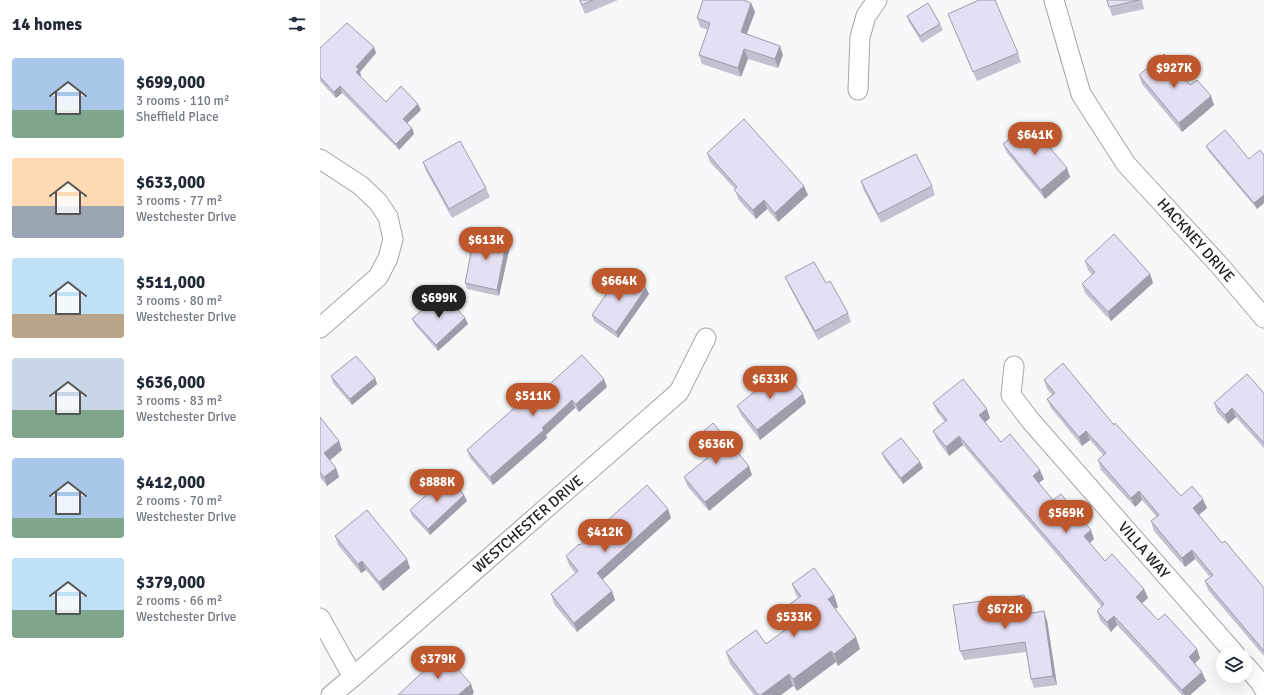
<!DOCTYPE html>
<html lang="en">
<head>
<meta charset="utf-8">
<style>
	:root { --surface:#fff; --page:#f6f6f7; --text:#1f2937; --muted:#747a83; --accent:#be582c }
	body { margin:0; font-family:Signika,sans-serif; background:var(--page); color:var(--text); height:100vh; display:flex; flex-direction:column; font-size:15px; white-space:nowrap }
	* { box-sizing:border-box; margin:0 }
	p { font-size:13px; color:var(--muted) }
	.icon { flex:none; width:22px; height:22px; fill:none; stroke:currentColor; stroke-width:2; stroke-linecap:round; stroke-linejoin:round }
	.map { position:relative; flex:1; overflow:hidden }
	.side { display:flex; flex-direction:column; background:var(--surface); width:320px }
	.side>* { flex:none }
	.tools { position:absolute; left:896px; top:647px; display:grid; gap:8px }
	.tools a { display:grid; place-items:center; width:36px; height:36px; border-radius:50%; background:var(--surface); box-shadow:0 4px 16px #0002; font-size:20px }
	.price { position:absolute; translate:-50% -34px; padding:0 9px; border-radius:14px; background:var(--accent); color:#fff; font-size:13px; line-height:26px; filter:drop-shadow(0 1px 2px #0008) }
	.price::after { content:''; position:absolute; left:50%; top:24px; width:12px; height:9px; margin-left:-6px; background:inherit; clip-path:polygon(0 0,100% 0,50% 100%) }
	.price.current { background:#222; color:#fff }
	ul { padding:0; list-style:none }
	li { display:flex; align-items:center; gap:12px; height:100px; padding:0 12px }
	li span { display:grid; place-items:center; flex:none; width:112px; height:80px; border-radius:4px; color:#555 }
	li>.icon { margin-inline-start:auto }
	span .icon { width:48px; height:48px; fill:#fffc; stroke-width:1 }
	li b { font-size:17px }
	h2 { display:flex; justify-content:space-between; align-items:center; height:48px; padding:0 12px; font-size:17px }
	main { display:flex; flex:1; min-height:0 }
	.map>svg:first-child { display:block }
</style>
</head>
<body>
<main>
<section class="side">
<h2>14 homes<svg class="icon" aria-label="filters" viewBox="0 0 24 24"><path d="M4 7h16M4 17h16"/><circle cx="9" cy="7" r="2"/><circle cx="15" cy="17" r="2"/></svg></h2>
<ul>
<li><span style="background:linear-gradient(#a9c7e8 65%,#7fa58c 0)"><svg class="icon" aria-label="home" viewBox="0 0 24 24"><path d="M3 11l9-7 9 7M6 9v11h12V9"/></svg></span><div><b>$699,000</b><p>3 rooms · 110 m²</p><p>Sheffield Place</p></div></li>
<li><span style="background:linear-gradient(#ffd9b3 60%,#9aa5b1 0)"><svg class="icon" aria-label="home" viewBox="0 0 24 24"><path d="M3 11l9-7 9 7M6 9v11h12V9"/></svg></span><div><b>$633,000</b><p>3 rooms · 77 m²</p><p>Westchester Drive</p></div></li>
<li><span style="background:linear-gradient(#bfe0f5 70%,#b9a48a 0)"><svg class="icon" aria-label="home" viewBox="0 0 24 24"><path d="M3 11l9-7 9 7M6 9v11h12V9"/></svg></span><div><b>$511,000</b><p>3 rooms · 80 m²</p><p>Westchester Drive</p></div></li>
<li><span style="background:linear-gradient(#c9d6e8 65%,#7fa58c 0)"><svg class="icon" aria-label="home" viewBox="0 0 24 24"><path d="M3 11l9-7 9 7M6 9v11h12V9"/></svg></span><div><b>$636,000</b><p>3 rooms · 83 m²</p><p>Westchester Drive</p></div></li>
<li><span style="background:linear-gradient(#a9c7e8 75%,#7fa58c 0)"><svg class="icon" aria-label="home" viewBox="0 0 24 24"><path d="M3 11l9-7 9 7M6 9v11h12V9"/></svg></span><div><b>$412,000</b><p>2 rooms · 70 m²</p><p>Westchester Drive</p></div></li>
<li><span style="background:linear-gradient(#bfe0f5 65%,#7fa58c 0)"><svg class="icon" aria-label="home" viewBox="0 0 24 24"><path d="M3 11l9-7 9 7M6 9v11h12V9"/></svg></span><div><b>$379,000</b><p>2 rooms · 66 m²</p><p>Westchester Drive</p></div></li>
</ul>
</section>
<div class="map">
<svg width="944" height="695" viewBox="0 0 944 695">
	<rect width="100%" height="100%" fill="#f6f8fa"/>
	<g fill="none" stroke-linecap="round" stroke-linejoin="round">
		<defs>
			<g id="minor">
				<polyline points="734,0 761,94 806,164 900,266 944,318"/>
				<polyline points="538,90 540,37 546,16 557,0"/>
				<polyline points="0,159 40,185 58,202 68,217 73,239 68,258 58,277 0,328"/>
				<polyline points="694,366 691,395 710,420 915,654"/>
				<polyline points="0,618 33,677"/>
				<polyline points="925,665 940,682 944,689"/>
				<polyline points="11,695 33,677 359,392 386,338"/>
			</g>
		</defs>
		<use href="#minor" stroke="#a4a6a8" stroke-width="21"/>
		<use href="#minor" stroke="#fff" stroke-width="19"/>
	</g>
	<g fill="#c4c0d0">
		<polygon points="259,0 298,0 265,14"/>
		<polygon points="787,0 822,0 824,9 792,16"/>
		<polygon points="431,3 435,12 427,34 463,55 458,68 428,59 421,77 382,64 379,55 388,30 380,27 377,18"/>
		<polygon points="628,14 698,53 701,62 657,81"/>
		<polygon points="587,16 620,24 623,30 602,43 589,22"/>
		<polygon points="54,47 56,53 40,72 41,75 40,76 66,102 101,110 87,123 92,128 94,134 79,150 22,93 16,98 0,81 0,48"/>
		<polygon points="819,75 870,85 891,96 894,105 862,132 822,84"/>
		<polygon points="683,144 747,168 750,177 725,199 687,153"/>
		<polygon points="886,146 929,159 944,155 944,203 937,209 889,152"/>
		<polygon points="387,153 488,195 458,222 447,209 436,219 418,199 415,189 390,162"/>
		<polygon points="103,162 166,188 170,197 132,218 106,171"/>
		<polygon points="541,181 612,186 615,195 561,223 544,191"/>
		<polygon points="190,246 179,296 147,289 145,283"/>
		<polygon points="765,261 830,274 833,283 791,321 765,293 762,284 772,275 768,270"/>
		<polygon points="465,277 528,313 531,322 498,340 469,286"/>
		<polygon points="326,288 329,294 298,338 274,321 272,315"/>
		<polygon points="145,318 148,324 118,351 95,325 92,319"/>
		<polygon points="11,376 55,378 57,384 32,405 13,383"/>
		<polygon points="724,380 794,425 861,496 887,508 879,515 902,543 944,588 944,656 888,590 885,581 890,577 875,559 865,567 834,531 831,521 837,517 822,500 815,507 781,470 778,460 784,456 770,440 762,446 731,408 727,399 732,395 727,389"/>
		<polygon points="287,387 259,412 255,408 226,435 227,438 173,485 150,458 147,450 204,407"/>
		<polygon points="944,393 944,448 916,417 908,424 897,412 894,403"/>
		<polygon points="486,403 440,440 421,415 417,406"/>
		<polygon points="613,403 670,418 665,422 681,442 724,479 719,483 733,500 774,539 770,543 785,561 824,589 828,598 822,603 838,620 877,649 880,658 875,664 886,681 870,695 862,695 797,625 791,632 780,620 777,611 782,607 643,445 629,456 617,440 613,431 625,422 617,412"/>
		<polygon points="0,417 19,441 22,450 10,460 19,477 7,486 0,477"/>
		<polygon points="377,437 432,475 389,511 368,487 364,477 389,457 380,446"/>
		<polygon points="562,453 600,462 603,468 583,484 564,459"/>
		<polygon points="147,501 110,535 92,516 90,510"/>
		<polygon points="348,509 351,518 282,580 295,600 257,632 234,604 231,594 256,574 249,565 246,556 260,545"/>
		<polygon points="15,536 90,568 63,591 46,570 41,573 18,545"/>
		<polygon points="472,584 514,595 518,607 515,609 540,649 518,666 516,662 477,691 473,686 461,695 434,695 410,664 406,652 446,644 473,624 470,620 465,608 478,598 476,595"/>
		<polygon points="704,595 708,604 709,613 727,620 737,685 714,688 711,679 706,652 644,660 640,651"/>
	</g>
	<g fill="#a09ca9">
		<polygon points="431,3 435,12 424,41 421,32"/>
		<polygon points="460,46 463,55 458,68 455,59"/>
		<polygon points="54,47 56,53 40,72 41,75 38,78 36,72 36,67"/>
		<polygon points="424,49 428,59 421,77 418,68"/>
		<polygon points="20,86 22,93 16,98 14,92"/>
		<polygon points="891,96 894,105 862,132 859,123"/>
		<polygon points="98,104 101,110 85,125 83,119"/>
		<polygon points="92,128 94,134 79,150 76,144"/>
		<polygon points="747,168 750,177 725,199 721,190"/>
		<polygon points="484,186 488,195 458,222 455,213"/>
		<polygon points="944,195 944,203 937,209 934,203"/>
		<polygon points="444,200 447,209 436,219 433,210"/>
		<polygon points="187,239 190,246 179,296 177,290"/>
		<polygon points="830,274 833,283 791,321 788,312"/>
		<polygon points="326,288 329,294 298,338 296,332"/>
		<polygon points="145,318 148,324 118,351 116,345"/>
		<polygon points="55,378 57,384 32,405 30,399"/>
		<polygon points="284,379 287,387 259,412 256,404"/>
		<polygon points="483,394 486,403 440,440 437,430"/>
		<polygon points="252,400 255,408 226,435 227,438 173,485 170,477"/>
		<polygon points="912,408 916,417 908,424 905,415"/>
		<polygon points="667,409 670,418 663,424 659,415"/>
		<polygon points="766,431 770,440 762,446 759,437"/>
		<polygon points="639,436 643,445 629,456 626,447"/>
		<polygon points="19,441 22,450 8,462 4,453"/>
		<polygon points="600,462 603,468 583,484 581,478"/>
		<polygon points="429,466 432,475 389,511 385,502"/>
		<polygon points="16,468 19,477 7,486 4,477"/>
		<polygon points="720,470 724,479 716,485 713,476"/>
		<polygon points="819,491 822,500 815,507 811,498"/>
		<polygon points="144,495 147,501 110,535 108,529"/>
		<polygon points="883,499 887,508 876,517 873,508"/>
		<polygon points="348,509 351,518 280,582 277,573"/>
		<polygon points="771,530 774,539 767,545 764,536"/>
		<polygon points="872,550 875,559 865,567 862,558"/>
		<polygon points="87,559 90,568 63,591 59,582"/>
		<polygon points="42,561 46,570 41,573 38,564"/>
		<polygon points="824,589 828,598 819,606 816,597"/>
		<polygon points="292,591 295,600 257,632 254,623"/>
		<polygon points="514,595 518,607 512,611 508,599"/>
		<polygon points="704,595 708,604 710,623 707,614"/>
		<polygon points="724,611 727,620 737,685 733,676"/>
		<polygon points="794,616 797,625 791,632 787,622"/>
		<polygon points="536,637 540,649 518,666 514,654"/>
		<polygon points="877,649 880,658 872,666 869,657"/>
		<polygon points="511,651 516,662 477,691 473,679"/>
		<polygon points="882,672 886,681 870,695 864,695 862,690"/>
		<polygon points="469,674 473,686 461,695 441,695"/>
		<polygon points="151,684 154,693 152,695 138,695"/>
	</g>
	<g fill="#e4dff2" stroke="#a09ca9">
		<polygon points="260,0 273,0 262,5"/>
		<polygon points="383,0 423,0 431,3 421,32 460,46 455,59 424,49 418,68 379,55 390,23 377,18"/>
		<polygon points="659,0 675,0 698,53 653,72 628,14"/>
		<polygon points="787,0 819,0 789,7"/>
		<polygon points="608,3 620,24 600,36 587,16"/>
		<polygon points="27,23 54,47 36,67 39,69 36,72 66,102 81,86 98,104 83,119 92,128 76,144 20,86 14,92 0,77 0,48"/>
		<polygon points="844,54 870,85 877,80 891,96 859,123 819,75"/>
		<polygon points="424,119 484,186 455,213 444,200 433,210 414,190 417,187 387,153"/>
		<polygon points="709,123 747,168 721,190 683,144"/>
		<polygon points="905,130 929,159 940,150 944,155 944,195 934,203 886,146"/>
		<polygon points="140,141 166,188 129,209 103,162"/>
		<polygon points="596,154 612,186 558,214 541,181"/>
		<polygon points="155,233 187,239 177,290 145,283"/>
		<polygon points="794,234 830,274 788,312 762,284 775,272 765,261"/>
		<polygon points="494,262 506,283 510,281 528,313 495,331 465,277"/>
		<polygon points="302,271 326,288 296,332 272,315"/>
		<polygon points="122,292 145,318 116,345 92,319"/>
		<polygon points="262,355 284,379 256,404 252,400 222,428 224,430 170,477 147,450 200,403 204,407"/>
		<polygon points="36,356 55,378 30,399 11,376"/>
		<polygon points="743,363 794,425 795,423 861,496 872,486 883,499 873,508 902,543 905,541 944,588 944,651 885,581 893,575 872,550 862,558 831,521 839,515 819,491 811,498 778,460 786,453 766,431 759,437 727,399 735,393 724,380"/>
		<polygon points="463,369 483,394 437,430 417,406"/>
		<polygon points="927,374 944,393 944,443 912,408 905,415 894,403"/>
		<polygon points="643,379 667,409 659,415 681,442 690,434 720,470 713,476 733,500 741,494 771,530 764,536 785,561 792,554 824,589 816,597 838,620 845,614 877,649 869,657 882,672 862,690 794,616 787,622 777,611 784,604 639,436 626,447 613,431 627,420 613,403"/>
		<polygon points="0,417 19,441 4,453 16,468 4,477 0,472"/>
		<polygon points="393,423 429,466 385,502 364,477 392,454 377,437"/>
		<polygon points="581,438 600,462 581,478 562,453"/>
		<polygon points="127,476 144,495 108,529 90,510"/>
		<polygon points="327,485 348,509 277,573 292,591 254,623 231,594 258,571 246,556 259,544 260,545"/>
		<polygon points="47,510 87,559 59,582 42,561 38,564 15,536"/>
		<polygon points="494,568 514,595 508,599 536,637 514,654 511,651 473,679 469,674 441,695 438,695 406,652 436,630 446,644 476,622 465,608 481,596 472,584"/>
		<polygon points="704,595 707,614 724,611 733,676 711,679 705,642 640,651 633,605"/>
		<polygon points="123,653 151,684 138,695 78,695"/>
	</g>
	<g text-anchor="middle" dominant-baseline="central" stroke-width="3" stroke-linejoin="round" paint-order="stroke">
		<g font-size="15" fill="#202121" stroke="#fff">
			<text transform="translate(876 240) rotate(48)">HACKNEY DRIVE</text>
			<text transform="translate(208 524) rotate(-41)">WESTCHESTER DRIVE</text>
			<text transform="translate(824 550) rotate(49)">VILLA WAY</text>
		</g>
	</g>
</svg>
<div class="tools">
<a><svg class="icon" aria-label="layers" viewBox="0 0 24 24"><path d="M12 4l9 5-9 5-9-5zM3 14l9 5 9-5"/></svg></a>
</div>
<b class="price" style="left:854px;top:89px">$927K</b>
<b class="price" style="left:715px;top:156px">$641K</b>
<b class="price" style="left:166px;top:261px">$613K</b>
<b class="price" style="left:299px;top:302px">$664K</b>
<b class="price current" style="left:119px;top:319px">$699K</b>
<b class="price" style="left:450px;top:400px">$633K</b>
<b class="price" style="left:213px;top:417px">$511K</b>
<b class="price" style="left:396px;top:465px">$636K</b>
<b class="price" style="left:117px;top:503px">$888K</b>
<b class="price" style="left:746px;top:534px">$569K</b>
<b class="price" style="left:285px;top:553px">$412K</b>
<b class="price" style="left:685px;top:630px">$672K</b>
<b class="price" style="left:474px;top:638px">$533K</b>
<b class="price" style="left:118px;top:680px">$379K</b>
</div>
</main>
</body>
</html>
